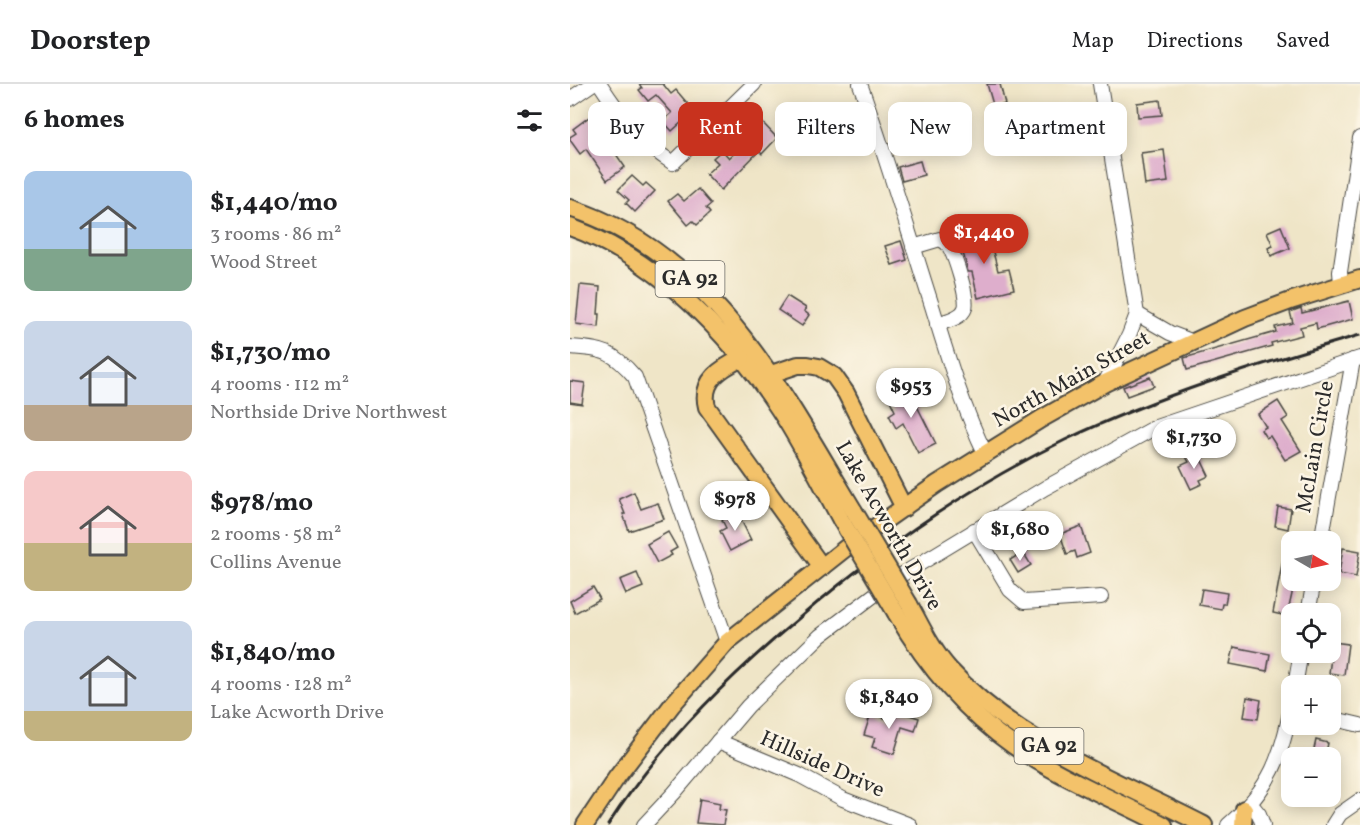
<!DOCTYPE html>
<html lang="en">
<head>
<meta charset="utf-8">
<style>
	:root { --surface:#fff; --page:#f2f2f2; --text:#202124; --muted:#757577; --line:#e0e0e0; --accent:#c8321e }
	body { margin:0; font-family:Vollkorn,serif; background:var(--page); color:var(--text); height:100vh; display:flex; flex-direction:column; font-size:22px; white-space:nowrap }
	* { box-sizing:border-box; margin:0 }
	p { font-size:20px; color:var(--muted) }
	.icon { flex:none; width:33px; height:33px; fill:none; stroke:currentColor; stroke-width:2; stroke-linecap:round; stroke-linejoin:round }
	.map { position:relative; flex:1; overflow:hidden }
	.side { display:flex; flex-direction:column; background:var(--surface); width:570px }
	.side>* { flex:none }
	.guide { position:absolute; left:18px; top:18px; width:570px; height:54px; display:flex; gap:12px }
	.needle { width:39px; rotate:99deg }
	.fabs { position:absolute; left:711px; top:447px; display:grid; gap:12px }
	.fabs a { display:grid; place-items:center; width:60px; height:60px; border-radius:12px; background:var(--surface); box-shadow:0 3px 15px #0003; font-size:30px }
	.price { position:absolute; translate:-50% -51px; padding:0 14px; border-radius:21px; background:#fff; color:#222; font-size:20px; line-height:39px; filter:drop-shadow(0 2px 3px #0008) }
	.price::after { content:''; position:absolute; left:50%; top:36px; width:18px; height:14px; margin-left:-9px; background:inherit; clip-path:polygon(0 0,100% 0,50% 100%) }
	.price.current { background:var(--accent); color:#fff }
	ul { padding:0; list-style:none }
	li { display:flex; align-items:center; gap:18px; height:150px; padding:0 24px }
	li span { display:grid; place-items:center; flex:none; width:168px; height:120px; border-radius:12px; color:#555 }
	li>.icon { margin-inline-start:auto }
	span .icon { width:72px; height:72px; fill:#fffc; stroke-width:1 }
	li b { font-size:26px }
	h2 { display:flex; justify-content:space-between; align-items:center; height:72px; padding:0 24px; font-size:26px }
	.chip { padding:0 21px; border-radius:12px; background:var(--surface); box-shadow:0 3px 15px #0003; font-size:21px; line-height:54px }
	.chip.current { background:var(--accent); color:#fff }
	header { display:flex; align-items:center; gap:36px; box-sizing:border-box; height:84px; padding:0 30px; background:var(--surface); border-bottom:2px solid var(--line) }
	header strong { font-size:28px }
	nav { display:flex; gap:33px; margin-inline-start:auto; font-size:21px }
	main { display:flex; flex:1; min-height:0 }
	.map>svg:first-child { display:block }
</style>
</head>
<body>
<header>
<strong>Doorstep</strong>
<nav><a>Map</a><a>Directions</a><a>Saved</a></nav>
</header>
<main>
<section class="side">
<h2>6 homes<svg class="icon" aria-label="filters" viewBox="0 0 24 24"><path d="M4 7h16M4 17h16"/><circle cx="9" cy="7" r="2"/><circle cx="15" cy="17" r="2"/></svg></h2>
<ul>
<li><span style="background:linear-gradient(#a9c7e8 65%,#7fa58c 0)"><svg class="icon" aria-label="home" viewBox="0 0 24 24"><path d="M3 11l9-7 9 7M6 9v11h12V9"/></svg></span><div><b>$1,440/mo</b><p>3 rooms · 86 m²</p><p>Wood Street</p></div></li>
<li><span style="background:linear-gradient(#c9d6e8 70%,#b9a48a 0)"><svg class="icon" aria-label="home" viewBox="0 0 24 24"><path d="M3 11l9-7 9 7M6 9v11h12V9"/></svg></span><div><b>$1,730/mo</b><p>4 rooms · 112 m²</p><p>Northside Drive Northwest</p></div></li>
<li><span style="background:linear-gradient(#f6c9c9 60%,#c2b280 0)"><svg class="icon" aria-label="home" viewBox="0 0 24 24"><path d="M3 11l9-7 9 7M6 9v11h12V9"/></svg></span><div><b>$978/mo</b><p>2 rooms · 58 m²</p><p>Collins Avenue</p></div></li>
<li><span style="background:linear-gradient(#c9d6e8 75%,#c2b280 0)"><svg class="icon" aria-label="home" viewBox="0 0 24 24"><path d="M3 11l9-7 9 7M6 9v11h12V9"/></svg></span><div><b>$1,840/mo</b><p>4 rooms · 128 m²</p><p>Lake Acworth Drive</p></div></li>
</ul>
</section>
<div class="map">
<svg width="790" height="741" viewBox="0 0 790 741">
	<rect width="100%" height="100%" fill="#fcf5e5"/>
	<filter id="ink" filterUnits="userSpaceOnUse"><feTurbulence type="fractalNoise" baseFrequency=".0167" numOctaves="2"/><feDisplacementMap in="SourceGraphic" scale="12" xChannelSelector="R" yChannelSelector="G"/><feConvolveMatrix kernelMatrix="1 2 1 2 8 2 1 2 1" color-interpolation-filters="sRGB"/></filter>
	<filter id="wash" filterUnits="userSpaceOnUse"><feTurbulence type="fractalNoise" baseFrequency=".008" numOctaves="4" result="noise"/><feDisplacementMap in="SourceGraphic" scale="24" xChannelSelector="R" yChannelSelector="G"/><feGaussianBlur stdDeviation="1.35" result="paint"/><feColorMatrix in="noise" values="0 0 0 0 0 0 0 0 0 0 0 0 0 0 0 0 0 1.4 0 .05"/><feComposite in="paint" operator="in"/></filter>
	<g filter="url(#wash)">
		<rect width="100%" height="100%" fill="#efe5c7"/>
		<g id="blocks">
			<g fill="#deaecc">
				<polygon points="69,0 93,0 101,10 106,6 124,27 102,47 93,37 102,29 86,11 78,17 69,6 72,4"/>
				<polygon points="417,0 430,0 435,20 424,24"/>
				<polygon points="590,16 592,31 568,33 567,19"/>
				<polygon points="288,23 291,44 294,43 297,57 281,60 276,39 271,40 269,26"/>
				<polygon points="19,33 28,46 23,49 36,67 41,63 55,83 37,96 16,65 10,70 0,56 0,53 6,49 3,45"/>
				<polygon points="191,37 207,54 192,70 189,67 151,106 136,90 148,79 143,74 152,66 159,74 171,63 163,55 175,44 180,49"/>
				<polygon points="594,66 598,98 575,101 571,69"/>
				<polygon points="350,77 354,91 332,97 328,83"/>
				<polygon points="62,92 73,102 76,99 85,107 65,128 56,119 59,116 48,106"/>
				<polygon points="128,105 141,120 136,124 140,129 127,141 123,137 118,141 98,117 107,110 114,117"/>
				<polygon points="711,142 720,164 701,172 698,164 703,162 697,148"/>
				<polygon points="396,147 398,155 418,149 428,187 439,185 444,205 408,214 402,188 398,188 394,172 383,151"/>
				<polygon points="331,157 337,176 322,181 315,162"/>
				<polygon points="10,201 30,203 28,230 30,230 29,243 6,240"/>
				<polygon points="217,212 236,224 234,227 239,231 232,242 208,226"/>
				<polygon points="779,217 783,235 747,245 746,239 730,243 732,251 701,259 702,262 617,286 614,274 706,248 705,243 723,239 720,228 731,224 732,229"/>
				<polygon points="580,293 584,302 557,312 553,303"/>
				<polygon points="0,297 15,299 12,320 0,318"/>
				<polygon points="337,302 366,360 348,369 333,339 326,344 319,331 325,327 318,312"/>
				<polygon points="708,317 718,333 712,337 731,367 715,376 700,352 696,354 691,346 696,343 688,330"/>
				<polygon points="626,365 639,392 630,396 632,400 621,405 610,382 619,378 615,371"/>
				<polygon points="64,408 71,425 88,419 94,435 59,447 53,430 55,430 49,415"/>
				<polygon points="708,423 721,425 718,445 705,442"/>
				<polygon points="167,428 181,456 160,467 150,447 156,444 152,436"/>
				<polygon points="511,442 520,469 507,474 505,467 497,470 490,450"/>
				<polygon points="98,448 107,464 100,468 102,471 87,479 77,460"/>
				<polygon points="773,464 790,467 786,493 769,490"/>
				<polygon points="453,468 461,481 448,489 440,476"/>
				<polygon points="713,475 722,476 722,510 717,532 703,529"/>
				<polygon points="67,489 73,503 56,510 50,496"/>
				<polygon points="23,503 30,515 5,529 0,517"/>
				<polygon points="632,505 657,509 655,520 652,520 651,525 629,521"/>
				<polygon points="763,558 778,560 774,591 759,589"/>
				<polygon points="664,563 700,570 697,587 660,580"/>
				<polygon points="677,613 691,616 688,635 674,633"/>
				<polygon points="327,627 349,634 345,647 332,643 324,670 302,663 305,654 294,651 301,629 323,637"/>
				<polygon points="746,656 758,659 755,674 742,674"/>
				<polygon points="130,715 150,719 149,725 156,726 153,741 126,739"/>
			</g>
		</g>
	</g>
	<g filter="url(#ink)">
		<use href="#blocks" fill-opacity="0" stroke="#484742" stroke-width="1.5"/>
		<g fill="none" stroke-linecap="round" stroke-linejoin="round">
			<defs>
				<g id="minor">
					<path d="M30,0C50,31 71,59 103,79L184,0"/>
					<path d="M290,0C317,74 339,150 363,225C378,274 393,324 416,371"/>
					<polyline points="530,0 567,230 559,251 535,299"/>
					<polyline points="0,15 22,0"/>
					<path d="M343,163L370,155C373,157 376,158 378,161C384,169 399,215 395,224C392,234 376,237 367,240"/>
					<polyline points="771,200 770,188 790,54"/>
					<polyline points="567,230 600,249 621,257"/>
					<path d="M0,263C33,265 43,267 65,293L157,558"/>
					<polyline points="404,446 440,506 454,518 531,513"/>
					<polyline points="751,458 783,276"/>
					<polyline points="738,530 744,496"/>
					<polyline points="725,602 731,568"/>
					<polyline points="760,634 790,641"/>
					<polyline points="148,657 229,691 273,715 340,741"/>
					<polyline points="680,719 689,730 693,741"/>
					<polyline points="74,741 104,709 178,622 250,552 328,493 475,404 586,343 790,274"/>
					<path d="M658,741C701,704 712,672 722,619"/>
					<polyline points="763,741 770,730 790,716"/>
				</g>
				<g id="major">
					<path d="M0,124C143,169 212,308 284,427"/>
					<path d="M0,143C86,174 159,249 209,325C232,360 251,399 271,436"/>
					<path d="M172,274C152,284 130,296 137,323L252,483"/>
					<polyline points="201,290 228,281 238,281 249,283 264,292 276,309 334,424"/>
					<path d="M339,520C351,542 362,566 379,585C447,660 547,696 634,741"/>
					<path d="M326,529C356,581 394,627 444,662C491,694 544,715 594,741"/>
					<polyline points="15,741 47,693 102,621 157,558 277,463 367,400 471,335 535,299 675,234 723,216 790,195"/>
					<polyline points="673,741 674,725"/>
				</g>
			</defs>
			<use href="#minor" stroke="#484742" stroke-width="16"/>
			<use href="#major" stroke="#484742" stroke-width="20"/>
			<use href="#minor" stroke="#fff" stroke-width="14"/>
			<use href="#major" stroke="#f3c26a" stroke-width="16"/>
			<path stroke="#2b2b2b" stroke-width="3" d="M38,741C89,662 156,595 228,535C309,465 399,403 495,356C590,311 689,280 790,251"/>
			<defs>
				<g id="major-bridge">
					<polyline points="284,427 339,520"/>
					<polyline points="271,436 326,529"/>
				</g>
			</defs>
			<use href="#major-bridge" stroke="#484742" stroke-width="20" stroke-linecap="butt"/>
			<use href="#major-bridge" stroke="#f3c26a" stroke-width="16"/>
		</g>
	</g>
	<g text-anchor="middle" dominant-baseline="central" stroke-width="5" stroke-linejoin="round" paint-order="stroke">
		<g fill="#fcf5e5" stroke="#6a6863" stroke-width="1.5">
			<rect x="85.5" y="177" width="69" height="36" rx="4.5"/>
			<rect x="444.5" y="644" width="69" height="36" rx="4.5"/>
		</g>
		<g font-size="21" font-weight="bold" fill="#2b2b2b">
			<text x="120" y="195">GA 92</text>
			<text x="479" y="662">GA 92</text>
		</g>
		<g font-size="22" fill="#2b2b2b" stroke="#fcf5e5">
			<text transform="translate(502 296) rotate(-29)">North Main Street</text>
			<text transform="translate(746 363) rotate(-80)">McLain Circle</text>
			<text transform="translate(318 442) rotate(60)">Lake Acworth Drive</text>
			<text transform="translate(252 681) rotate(24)">Hillside Drive</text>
		</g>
	</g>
</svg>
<div class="fabs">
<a><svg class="needle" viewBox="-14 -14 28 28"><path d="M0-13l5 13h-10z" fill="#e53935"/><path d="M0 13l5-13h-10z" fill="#757577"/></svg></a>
<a><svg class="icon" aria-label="locate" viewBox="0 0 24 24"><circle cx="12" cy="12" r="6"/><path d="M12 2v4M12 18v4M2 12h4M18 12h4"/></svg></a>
<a>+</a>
<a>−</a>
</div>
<b class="price current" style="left:414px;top:181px">$1,440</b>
<b class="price" style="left:341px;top:335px">$953</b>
<b class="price" style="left:624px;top:386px">$1,730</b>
<b class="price" style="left:165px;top:448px">$978</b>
<b class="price" style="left:450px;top:478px">$1,680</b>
<b class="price" style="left:319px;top:646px">$1,840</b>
<div class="guide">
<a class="chip">Buy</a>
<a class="chip current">Rent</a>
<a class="chip">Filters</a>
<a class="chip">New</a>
<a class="chip">Apartment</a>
</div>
</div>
</main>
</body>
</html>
